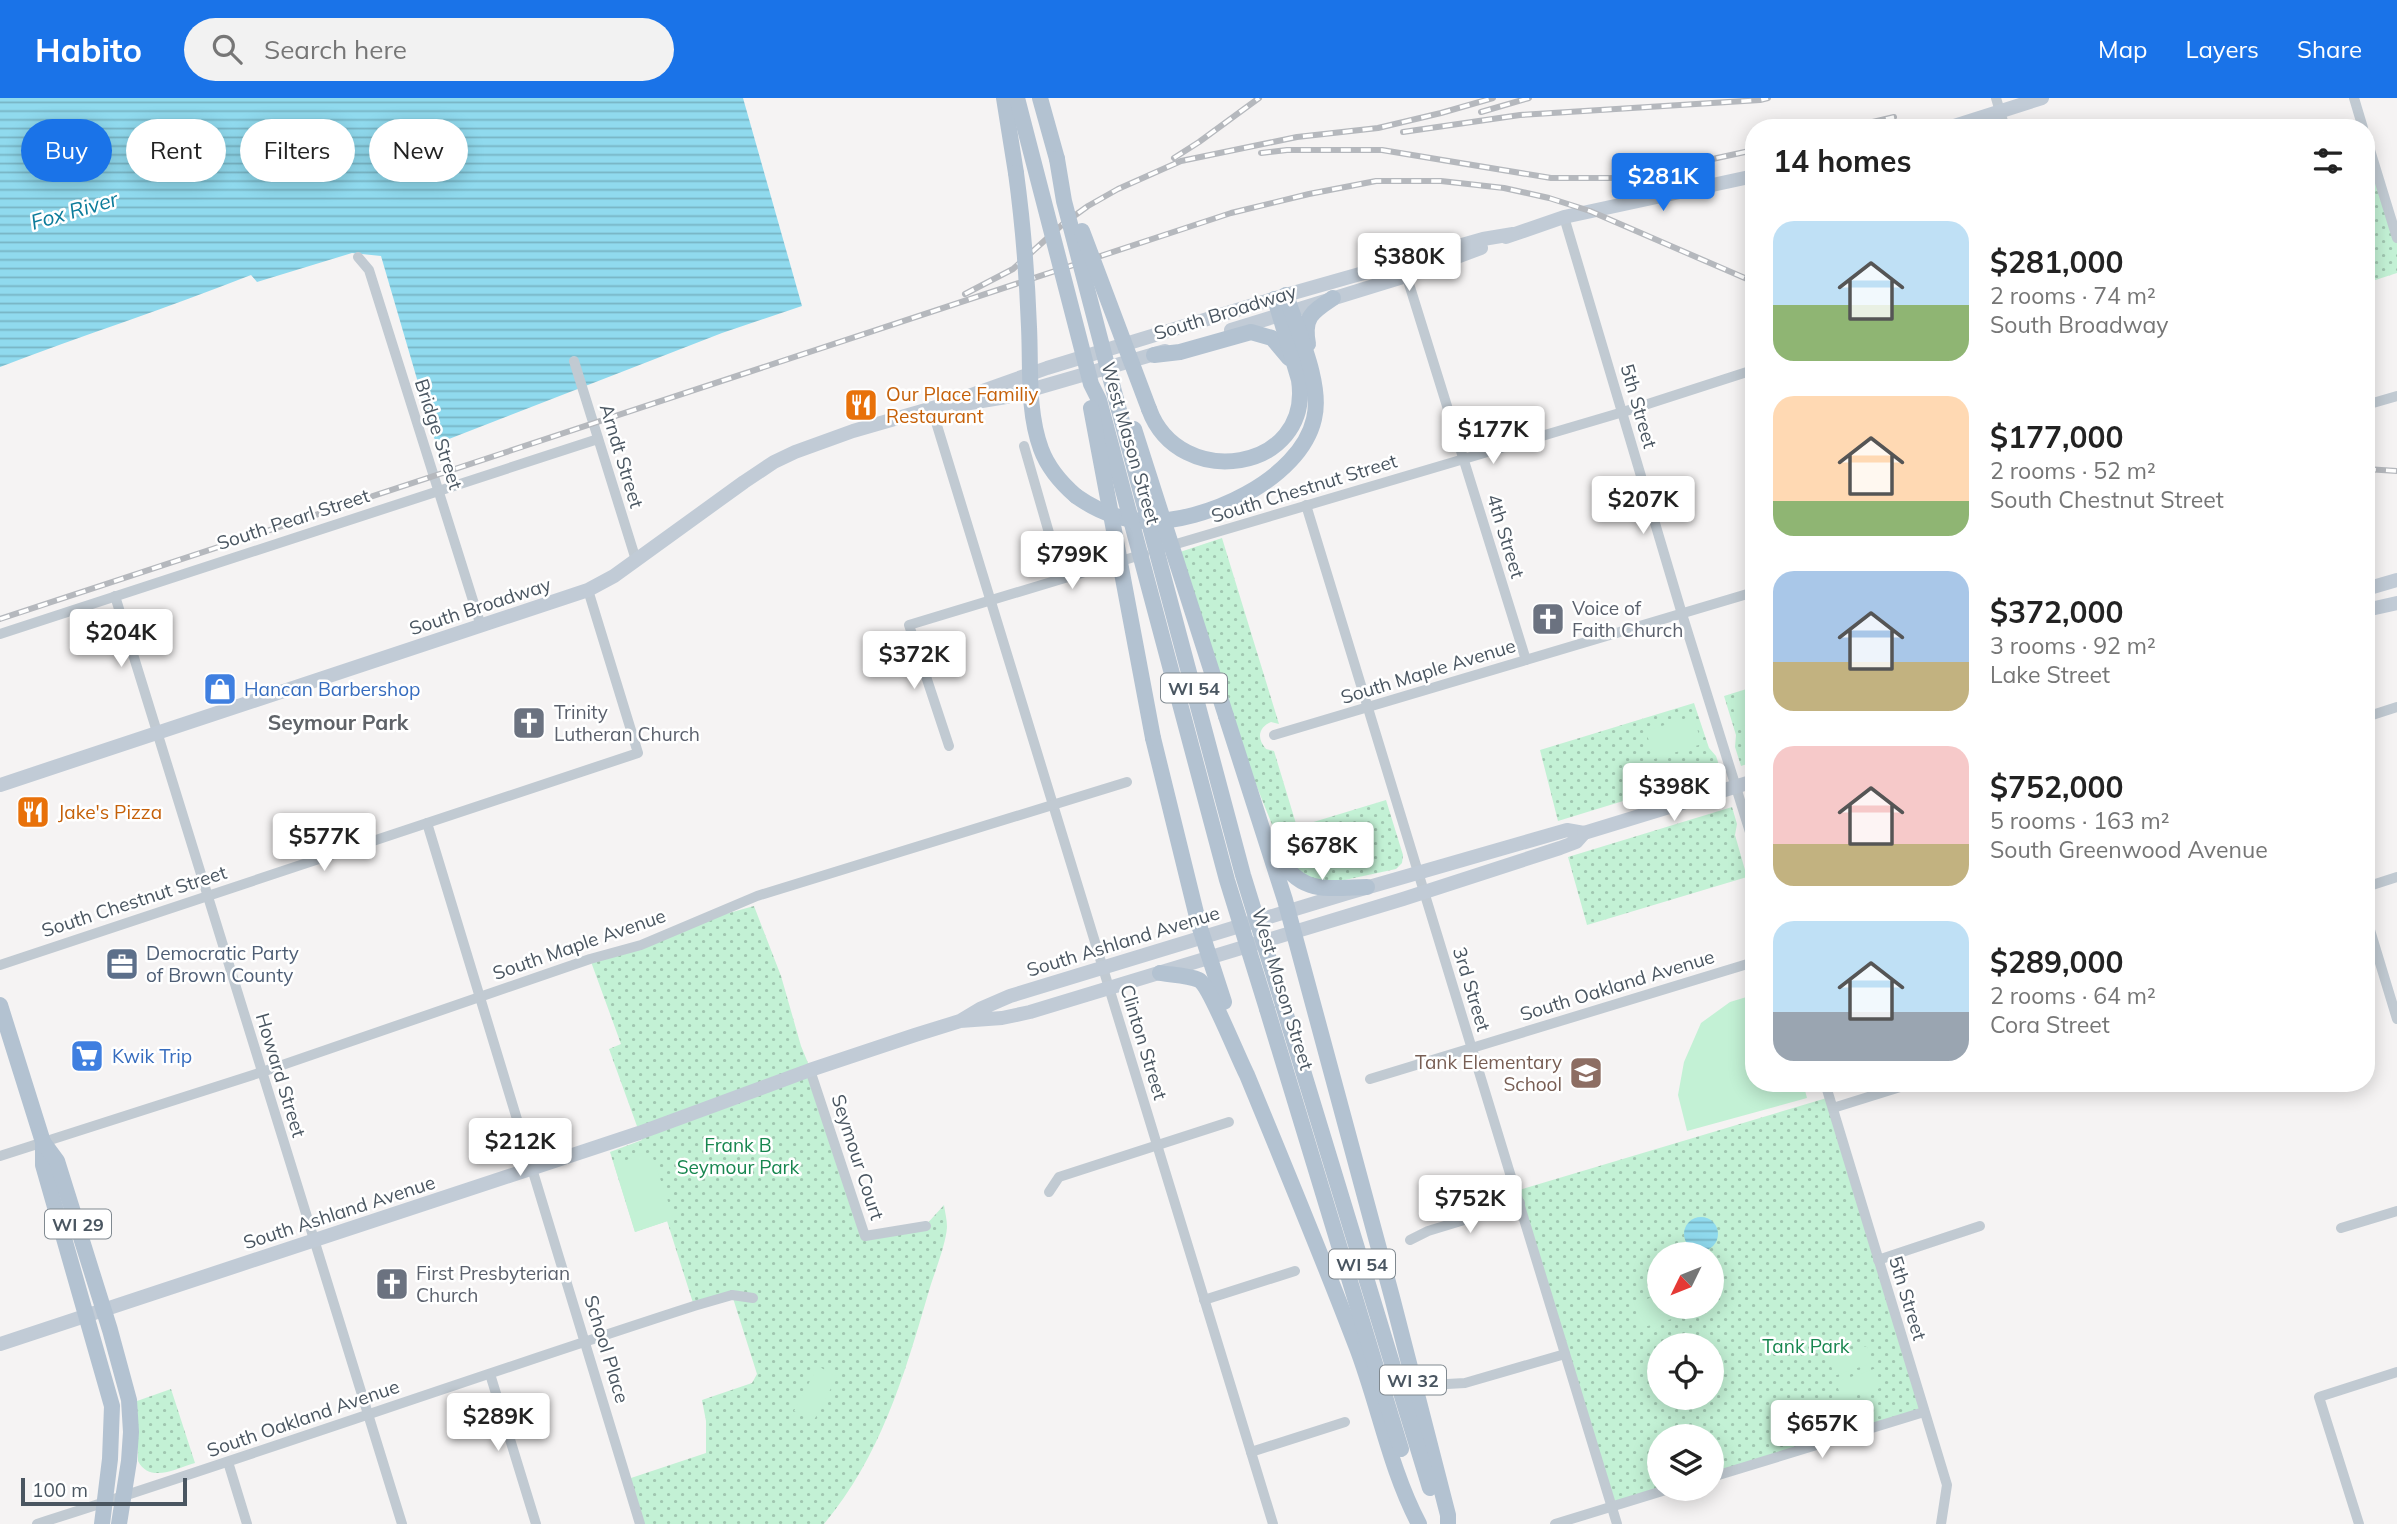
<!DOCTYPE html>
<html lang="en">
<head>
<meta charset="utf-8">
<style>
	:root { --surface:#fff; --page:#f2f2f2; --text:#222; --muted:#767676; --accent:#1a73e8 }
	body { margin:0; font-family:Mulish,sans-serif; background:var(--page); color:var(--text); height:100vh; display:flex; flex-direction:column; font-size:26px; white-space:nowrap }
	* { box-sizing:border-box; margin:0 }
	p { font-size:23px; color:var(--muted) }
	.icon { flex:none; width:38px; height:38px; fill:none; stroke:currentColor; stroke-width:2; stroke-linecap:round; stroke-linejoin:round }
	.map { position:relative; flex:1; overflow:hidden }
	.panel { position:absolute; left:1745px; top:21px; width:630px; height:973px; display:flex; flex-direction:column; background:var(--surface); border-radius:28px; box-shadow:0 4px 18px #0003 }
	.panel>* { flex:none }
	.hud { position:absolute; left:21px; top:21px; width:665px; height:63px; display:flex; gap:14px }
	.needle { width:46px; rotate:227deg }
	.tools { position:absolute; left:1647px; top:1144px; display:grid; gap:14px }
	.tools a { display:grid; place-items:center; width:77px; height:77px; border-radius:50%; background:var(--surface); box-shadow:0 4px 18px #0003; font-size:35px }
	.scale { position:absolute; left:21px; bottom:18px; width:166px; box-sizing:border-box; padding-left:7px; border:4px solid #4a5661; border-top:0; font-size:19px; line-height:24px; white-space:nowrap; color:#4a5661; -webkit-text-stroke:5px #fff; paint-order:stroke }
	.price { position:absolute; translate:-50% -60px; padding:0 16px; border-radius:7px; background:#fff; color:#222; font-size:23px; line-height:46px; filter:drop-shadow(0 2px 4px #0008) }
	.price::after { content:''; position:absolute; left:50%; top:42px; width:21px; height:16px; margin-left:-10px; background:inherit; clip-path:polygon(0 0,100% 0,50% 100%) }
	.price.on { background:var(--accent); color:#fff }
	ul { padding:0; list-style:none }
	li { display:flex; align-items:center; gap:21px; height:175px; padding:0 28px }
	li span { display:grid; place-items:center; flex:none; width:196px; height:140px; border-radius:21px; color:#555 }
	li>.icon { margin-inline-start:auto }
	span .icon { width:84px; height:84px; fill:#fffc; stroke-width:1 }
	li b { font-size:30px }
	h2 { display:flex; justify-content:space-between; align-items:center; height:84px; padding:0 28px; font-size:30px }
	.chip { padding:0 24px; border-radius:32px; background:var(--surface); box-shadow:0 4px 18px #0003; font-size:24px; line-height:63px }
	.chip.on { background:var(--accent); color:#fff }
	header { display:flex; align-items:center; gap:42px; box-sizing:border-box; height:98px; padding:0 35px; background:var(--accent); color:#fff }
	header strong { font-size:33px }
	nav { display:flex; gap:38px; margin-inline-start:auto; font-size:24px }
	.search { width:490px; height:63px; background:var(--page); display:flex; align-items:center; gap:18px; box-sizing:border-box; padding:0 24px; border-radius:38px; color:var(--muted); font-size:26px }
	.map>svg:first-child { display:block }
</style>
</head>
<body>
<header>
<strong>Habito</strong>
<div class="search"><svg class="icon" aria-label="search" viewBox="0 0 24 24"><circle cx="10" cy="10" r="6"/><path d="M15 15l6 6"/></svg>Search here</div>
<nav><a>Map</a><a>Layers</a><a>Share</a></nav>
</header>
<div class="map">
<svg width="2397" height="1426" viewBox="0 0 2397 1426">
	<defs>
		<pattern id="grass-dots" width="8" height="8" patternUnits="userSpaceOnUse" patternTransform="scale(1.75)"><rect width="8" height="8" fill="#c3f1d5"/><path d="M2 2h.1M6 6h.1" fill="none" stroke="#a0c6b0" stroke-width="1.8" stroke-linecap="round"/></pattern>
		<pattern id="water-rules" width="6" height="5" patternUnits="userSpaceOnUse" patternTransform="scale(1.75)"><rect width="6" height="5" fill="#90daee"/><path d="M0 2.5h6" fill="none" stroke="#78b4c4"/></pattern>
	</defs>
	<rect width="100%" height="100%" fill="#f5f3f3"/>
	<g fill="url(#grass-dots)" fill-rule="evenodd">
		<polygon points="2372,57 2397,140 2397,175 2366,185 2366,59"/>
		<path d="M1222,440L1279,626L1271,624C1259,629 1256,640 1266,651L1274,653L1297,729L1386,702L1403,757L1402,765L1396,771L1340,783L1311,782L1288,762L1281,749L1249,669L1180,454Z"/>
		<polygon points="1753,589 1753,664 1741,668 1735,649 1736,637 1724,598"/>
		<polygon points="1694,605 1709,650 1716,658 1721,673 1558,723 1540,652"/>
		<polygon points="1732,709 1737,726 1735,737 1747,779 1587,827 1568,759"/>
		<path d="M754,808L781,878L801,948L815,982L865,1138L925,1128L944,1107C945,1114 947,1122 947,1129C946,1147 933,1178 928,1196C904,1279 880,1359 824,1426H640L628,1381L706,1355V1323L702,1302L752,1285L757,1276L732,1197L694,1208L667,1123L635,1134L610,1054L642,1042L609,951L621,946L590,861L693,825Z"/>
		<path d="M1830,999L1924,1314L1712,1378V1339H1659V1391L1612,1409L1516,1093ZM1659,1157H1712V1209H1659ZM1659,1248H1712V1300H1659Z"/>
		<path d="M171,1291L195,1365C177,1370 150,1386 138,1363L137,1303Z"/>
	</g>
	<g fill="#c3f1d5">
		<polygon points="1753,596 1753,624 1739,629 1731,603"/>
		<polygon points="1693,618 1702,646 1654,661 1646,633"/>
		<polygon points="1753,897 1754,985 1803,985 1807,1000 1687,1033 1678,997 1684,964 1701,925 1730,904"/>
		<polygon points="651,1054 674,1121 635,1134 614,1066"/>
		<polygon points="1659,1197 1659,1209 1680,1209 1682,1218 1641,1230 1634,1205"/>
		<polygon points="1867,1248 1872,1265 1834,1278 1829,1260"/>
		<polygon points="818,1268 837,1279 813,1324 794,1313"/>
		<polygon points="1874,1271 1880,1290 1842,1302 1836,1284"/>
	</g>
	<g fill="url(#water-rules)">
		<path d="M0,0H743L802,208L722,235L436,346L381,158L352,155L257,184L251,177C168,210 83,237 0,269Z"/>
		<circle cx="1701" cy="1136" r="17"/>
	</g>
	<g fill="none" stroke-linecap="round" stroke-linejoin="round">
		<g stroke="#c1cad2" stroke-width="10">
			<polyline points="1996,0 2005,30"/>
			<polyline points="2354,0 2363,30"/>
			<polyline points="2366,39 2397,140"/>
			<polyline points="1564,119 1682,516 1754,747"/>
			<polyline points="358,159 369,172 481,528"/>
			<polyline points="1405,173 1526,562"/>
			<polyline points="574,263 636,462"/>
			<polyline points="2366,307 2397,298"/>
			<polyline points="932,311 1273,1426"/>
			<polyline points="1024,348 1062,480"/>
			<polyline points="1306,407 1617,1426"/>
			<polyline points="1166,449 1623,314 1750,273"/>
			<polyline points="115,498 402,1426"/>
			<polyline points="0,536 598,341"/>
			<polyline points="2366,619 2397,609"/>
			<polyline points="1274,637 1754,494"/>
			<polyline points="949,648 909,527 1144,456"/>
			<polyline points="427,725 640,1426"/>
			<polyline points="2366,789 2397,779"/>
			<polyline points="2366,819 2397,921"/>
			<polyline points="0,867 638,655 588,492"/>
			<polyline points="810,972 865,1138 926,1128"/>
			<polyline points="1370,981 1754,864"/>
			<polyline points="1825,985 1947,1387 1941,1426"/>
			<polyline points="1833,1010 1913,985"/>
			<polyline points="0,1058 262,974 590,861 641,847 757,798 1127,684"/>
			<polyline points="1049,1094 1059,1079 1229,1024"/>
			<polyline points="2341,1130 2397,1113"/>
			<polyline points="1410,1142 1428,1133 1520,1105"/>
			<polyline points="1878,1162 1980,1128"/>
			<polyline points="1204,1202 1295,1173"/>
			<polyline points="490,1276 536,1426"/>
			<polyline points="1447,1286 1465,1285 1565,1256"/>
			<polyline points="1251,1354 1345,1324"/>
			<polyline points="228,1364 247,1426"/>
			<polyline points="1712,1379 1924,1314"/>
			<path d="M37,1426C257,1356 474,1279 694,1208L732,1197L753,1200"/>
			<polyline points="1555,1426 1669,1391"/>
			<polyline points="2359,1426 2319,1299 2397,1274"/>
		</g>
		<g stroke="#c1cbd6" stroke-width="14">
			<polyline points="1948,30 2042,0"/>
			<polyline points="1506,139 1564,119 1754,78"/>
			<polyline points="1231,232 1406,178 1481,150"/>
			<polyline points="958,307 1006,299 1165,253"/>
			<polyline points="2366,491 2397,482"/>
			<polyline points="2366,512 2397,505"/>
			<polyline points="0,687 588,492 614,478 744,384 774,364 795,354 853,333 943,307 1047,270 1286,197 1483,141 1513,136"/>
			<polyline points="0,1246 639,1035 810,972 915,937 960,923 1002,920 1030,914 1403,801 1560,750 1576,744 1584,735 1567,732 1348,795 1010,898 980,911 960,923"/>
		</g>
		<g stroke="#b3c2d1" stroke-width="16">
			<polyline points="1004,0 1016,75"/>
			<polyline points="1040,0 1057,61"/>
			<path d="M1308,246C1303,219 1312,214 1333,200"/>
			<polyline points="1154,257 1180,254 1251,234 1272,240 1289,260"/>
			<path d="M1149,311C1179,394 1313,374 1299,282L1275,201"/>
			<path d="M1076,398C1097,413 1119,422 1145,423C1203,426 1300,382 1314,321C1323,286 1297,232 1286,197"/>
			<polyline points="1226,618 1285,802 1392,1199 1448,1417 1448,1426"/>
			<polyline points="1153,640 1199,827 1224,904"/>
			<path d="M1277,756C1300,797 1326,790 1367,789"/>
			<path d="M1160,875C1171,877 1188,877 1199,882C1210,888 1238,960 1247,977C1284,1067 1322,1158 1357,1250C1379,1308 1390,1371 1419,1426"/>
			<polyline points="0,907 43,1044 43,1067 112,1308 110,1361 102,1426"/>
			<polyline points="1283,907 1430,1390"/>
			<polyline points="1267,911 1401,1351"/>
			<polyline points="43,1044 57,1063 110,1232 129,1302 131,1334 129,1363 119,1426"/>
		</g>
		<defs>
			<g id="rail">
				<polyline points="1481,14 1529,0"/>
				<polyline points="1847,30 1894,19"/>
				<polyline points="1403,34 1520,17 1760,2 1768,0"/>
				<polyline points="1261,55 1287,52 1382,52 1551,80 1625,80 1754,52"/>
				<polyline points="1174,60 1199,44 1259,0"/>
				<polyline points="965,196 1013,171 1063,126 1088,108 1118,91 1181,63 1297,39 1378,30 1441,15 1493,0"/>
				<polyline points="2366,371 2397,373"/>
				<polyline points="0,521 1231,115 1309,96 1376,83 1441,83 1504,90 1549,100 1590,113 1754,184"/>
			</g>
		</defs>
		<use href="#rail" stroke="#b5b8bd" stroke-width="6"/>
		<use href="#rail" stroke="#fff" stroke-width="3.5" stroke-dasharray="10" stroke-linecap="butt"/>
		<polyline stroke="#c1cbd6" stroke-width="14" points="1584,735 1754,683"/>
		<g stroke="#b3c2d1" stroke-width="16">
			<polyline points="1017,0 1091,286 1099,302 1227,782 1267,911"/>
			<polyline points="1057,61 1064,103 1108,271 1243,777 1283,907"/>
			<path d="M1016,75C1023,126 1027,177 1029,229C1031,269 1027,313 1041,351C1048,370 1061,385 1076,398"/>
			<polyline points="1082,133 1149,311"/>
			<polyline points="1091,310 1153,640"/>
			<polyline points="1134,331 1226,618"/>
		</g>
	</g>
	<defs>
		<symbol id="restaurant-square" viewBox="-11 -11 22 22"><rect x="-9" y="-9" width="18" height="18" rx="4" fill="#e8710a" stroke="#fff"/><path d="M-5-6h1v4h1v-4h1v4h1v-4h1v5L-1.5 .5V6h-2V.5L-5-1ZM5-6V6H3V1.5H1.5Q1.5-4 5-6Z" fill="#fff"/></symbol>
		<symbol id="church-square" viewBox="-11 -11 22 22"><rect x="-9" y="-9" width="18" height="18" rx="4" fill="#6b7280" stroke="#fff"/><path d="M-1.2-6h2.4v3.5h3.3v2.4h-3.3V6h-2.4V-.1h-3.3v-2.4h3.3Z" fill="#fff"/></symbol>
		<symbol id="shop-square" viewBox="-11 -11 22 22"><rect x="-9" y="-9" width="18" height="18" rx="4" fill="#3f7fe0" stroke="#fff"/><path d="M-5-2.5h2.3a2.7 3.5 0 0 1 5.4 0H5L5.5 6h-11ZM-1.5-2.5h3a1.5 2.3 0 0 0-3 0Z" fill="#fff"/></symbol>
		<symbol id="office-square" viewBox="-11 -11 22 22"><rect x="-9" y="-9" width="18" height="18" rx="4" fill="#5c6f8a" stroke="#fff"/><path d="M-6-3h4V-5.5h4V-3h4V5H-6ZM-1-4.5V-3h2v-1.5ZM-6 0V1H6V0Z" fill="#fff"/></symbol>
		<symbol id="supermarket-square" viewBox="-11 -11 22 22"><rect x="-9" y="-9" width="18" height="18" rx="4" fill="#3f7fe0" stroke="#fff"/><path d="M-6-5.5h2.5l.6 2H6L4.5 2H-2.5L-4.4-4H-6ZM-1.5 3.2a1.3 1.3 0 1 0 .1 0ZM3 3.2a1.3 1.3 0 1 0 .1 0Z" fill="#fff"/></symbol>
		<symbol id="school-square" viewBox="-11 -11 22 22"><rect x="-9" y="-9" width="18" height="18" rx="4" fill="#8d6e63" stroke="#fff"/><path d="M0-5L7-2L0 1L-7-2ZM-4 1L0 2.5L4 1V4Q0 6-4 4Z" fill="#fff"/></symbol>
	</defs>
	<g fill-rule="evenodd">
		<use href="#restaurant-square" x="842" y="288" width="38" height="38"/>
		<use href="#church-square" x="1529" y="502" width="38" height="38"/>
		<use href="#shop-square" x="201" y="572" width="38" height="38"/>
		<use href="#church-square" x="510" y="606" width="38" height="38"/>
		<use href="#restaurant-square" x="14" y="695" width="38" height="38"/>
		<use href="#office-square" x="103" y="847" width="38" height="38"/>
		<use href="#supermarket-square" x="68" y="939" width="38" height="38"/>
		<use href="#school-square" x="1567" y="956" width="38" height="38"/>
		<use href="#church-square" x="373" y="1167" width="38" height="38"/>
	</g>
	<g text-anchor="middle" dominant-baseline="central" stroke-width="5" stroke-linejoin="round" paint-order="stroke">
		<g fill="#fff" stroke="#808990" stroke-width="2">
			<rect x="1161" y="575.5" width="66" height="29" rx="5"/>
			<rect x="45" y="1111.5" width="66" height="29" rx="5"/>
			<rect x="1329" y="1151.5" width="66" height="29" rx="5"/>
			<rect x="1380" y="1267.5" width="66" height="29" rx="5"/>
		</g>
		<g font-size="18" font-weight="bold" fill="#4a5661">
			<text x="1194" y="590">WI 54</text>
			<text x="78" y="1126">WI 29</text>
			<text x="1362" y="1166">WI 54</text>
			<text x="1413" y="1282">WI 32</text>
		</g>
		<g font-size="19" fill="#4a5661" stroke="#fff">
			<text transform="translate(1225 214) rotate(-17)">South Broadway</text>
			<text transform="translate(1639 308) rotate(74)">5th Street</text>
			<text transform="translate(439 336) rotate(72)">Bridge Street</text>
			<text transform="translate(1131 345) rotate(74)">West Mason Street</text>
			<text transform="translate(622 358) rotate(73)">Arndt Street</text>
			<text transform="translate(1304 390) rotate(-17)">South Chestnut Street</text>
			<text transform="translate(293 421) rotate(-18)">South Pearl Street</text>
			<text transform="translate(1506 438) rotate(73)">4th Street</text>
			<text transform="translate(480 508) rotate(-18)">South Broadway</text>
			<text transform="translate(1428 573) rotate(-17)">South Maple Avenue</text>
			<text transform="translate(134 803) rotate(-18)">South Chestnut Street</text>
			<text transform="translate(1123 843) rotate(-17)">South Ashland Avenue</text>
			<text transform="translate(579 846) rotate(-19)">South Maple Avenue</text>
			<text transform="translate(1617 887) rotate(-17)">South Oakland Avenue</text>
			<text transform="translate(1283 891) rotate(73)">West Mason Street</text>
			<text transform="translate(1472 891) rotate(73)">3rd Street</text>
			<text transform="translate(1144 944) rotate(73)">Clinton Street</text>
			<text transform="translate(281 977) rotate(73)">Howard Street</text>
			<text transform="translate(858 1059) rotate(72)">Seymour Court</text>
			<text transform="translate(339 1114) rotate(-18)">South Ashland Avenue</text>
			<text transform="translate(1908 1200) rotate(73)">5th Street</text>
			<text transform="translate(607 1251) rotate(73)">School Place</text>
			<text transform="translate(303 1320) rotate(-19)">South Oakland Avenue</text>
		</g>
		<g font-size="19" fill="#c56008" stroke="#fff" text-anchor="start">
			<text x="886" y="296">Our Place Familiy<tspan x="886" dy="22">Restaurant</tspan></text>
			<text x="58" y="714">Jake's Pizza</text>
		</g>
		<g font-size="19" fill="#5b616d" stroke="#fff" text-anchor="start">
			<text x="1572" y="510">Voice of<tspan x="1572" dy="22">Faith Church</tspan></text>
			<text x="554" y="614">Trinity<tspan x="554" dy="22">Lutheran Church</tspan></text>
			<text x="416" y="1175">First Presbyterian<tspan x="416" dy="22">Church</tspan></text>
		</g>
		<g font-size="19" fill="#366cbe" stroke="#fff" text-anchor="start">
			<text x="244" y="591">Hancan Barbershop</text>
			<text x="112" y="958">Kwik Trip</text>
		</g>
		<g font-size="19" fill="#4e5e75" stroke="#fff" text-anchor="start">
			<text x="146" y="855">Democratic Party<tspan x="146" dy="22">of Brown County</tspan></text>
		</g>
		<g font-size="19" fill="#785e54" stroke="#fff" text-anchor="end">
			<text x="1562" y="964">Tank Elementary<tspan x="1562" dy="22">School</tspan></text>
		</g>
		<g font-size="19" fill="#17864f" stroke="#fff">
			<text x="738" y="1047">Frank B<tspan x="738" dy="22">Seymour Park</tspan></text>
			<text x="1806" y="1248">Tank Park</text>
		</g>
		<g font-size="21" font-style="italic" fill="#0c7c9b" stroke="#fff">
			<text transform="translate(74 112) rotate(-16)">Fox River</text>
		</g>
		<g font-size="21" font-weight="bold" fill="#5f6368" stroke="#fff">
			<text x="338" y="624">Seymour Park</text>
		</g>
	</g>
</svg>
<div class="tools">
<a><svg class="needle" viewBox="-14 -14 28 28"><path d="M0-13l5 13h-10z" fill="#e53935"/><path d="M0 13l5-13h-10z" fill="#767676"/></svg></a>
<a><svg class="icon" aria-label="locate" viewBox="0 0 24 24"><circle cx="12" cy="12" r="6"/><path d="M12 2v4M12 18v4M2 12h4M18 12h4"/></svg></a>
<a><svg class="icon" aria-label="layers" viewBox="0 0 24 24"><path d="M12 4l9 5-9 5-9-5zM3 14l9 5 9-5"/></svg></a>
</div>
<div class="scale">100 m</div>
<b class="price on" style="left:1663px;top:115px">$281K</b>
<b class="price" style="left:1409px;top:195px">$380K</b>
<b class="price" style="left:1493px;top:368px">$177K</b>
<b class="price" style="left:1643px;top:438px">$207K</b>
<b class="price" style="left:1072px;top:493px">$799K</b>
<b class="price" style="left:121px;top:571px">$204K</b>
<b class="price" style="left:914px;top:593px">$372K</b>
<b class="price" style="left:1674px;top:725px">$398K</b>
<b class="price" style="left:324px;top:775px">$577K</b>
<b class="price" style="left:1322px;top:784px">$678K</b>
<b class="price" style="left:520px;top:1080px">$212K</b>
<b class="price" style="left:1470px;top:1137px">$752K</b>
<b class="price" style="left:498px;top:1355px">$289K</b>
<b class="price" style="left:1822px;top:1362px">$657K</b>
<div class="hud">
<a class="chip on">Buy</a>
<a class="chip">Rent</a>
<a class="chip">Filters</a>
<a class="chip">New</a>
</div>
<section class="panel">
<h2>14 homes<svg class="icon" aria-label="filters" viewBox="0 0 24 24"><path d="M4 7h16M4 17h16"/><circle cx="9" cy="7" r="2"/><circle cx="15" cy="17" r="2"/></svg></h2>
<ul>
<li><span style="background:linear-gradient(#bfe0f5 60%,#8fb573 0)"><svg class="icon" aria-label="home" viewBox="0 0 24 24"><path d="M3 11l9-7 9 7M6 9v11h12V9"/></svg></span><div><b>$281,000</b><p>2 rooms · 74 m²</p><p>South Broadway</p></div></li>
<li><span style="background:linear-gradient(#ffd9b3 75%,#8fb573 0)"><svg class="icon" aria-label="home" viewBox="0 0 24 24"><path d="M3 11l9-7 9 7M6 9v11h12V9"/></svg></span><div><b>$177,000</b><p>2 rooms · 52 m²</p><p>South Chestnut Street</p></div></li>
<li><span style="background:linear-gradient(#a9c7e8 65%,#c2b280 0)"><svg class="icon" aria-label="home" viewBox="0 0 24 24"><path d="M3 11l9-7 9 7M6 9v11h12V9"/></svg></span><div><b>$372,000</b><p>3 rooms · 92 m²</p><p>Lake Street</p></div></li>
<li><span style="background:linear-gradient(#f6c9c9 70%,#c2b280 0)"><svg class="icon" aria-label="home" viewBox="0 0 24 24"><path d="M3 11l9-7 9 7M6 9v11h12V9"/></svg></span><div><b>$752,000</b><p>5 rooms · 163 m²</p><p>South Greenwood Avenue</p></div></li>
<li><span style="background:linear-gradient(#bfe0f5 65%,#9aa5b1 0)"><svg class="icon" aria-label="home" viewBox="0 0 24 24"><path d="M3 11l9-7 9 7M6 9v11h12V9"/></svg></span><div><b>$289,000</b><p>2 rooms · 64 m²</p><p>Cora Street</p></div></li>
</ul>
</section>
</div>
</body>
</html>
